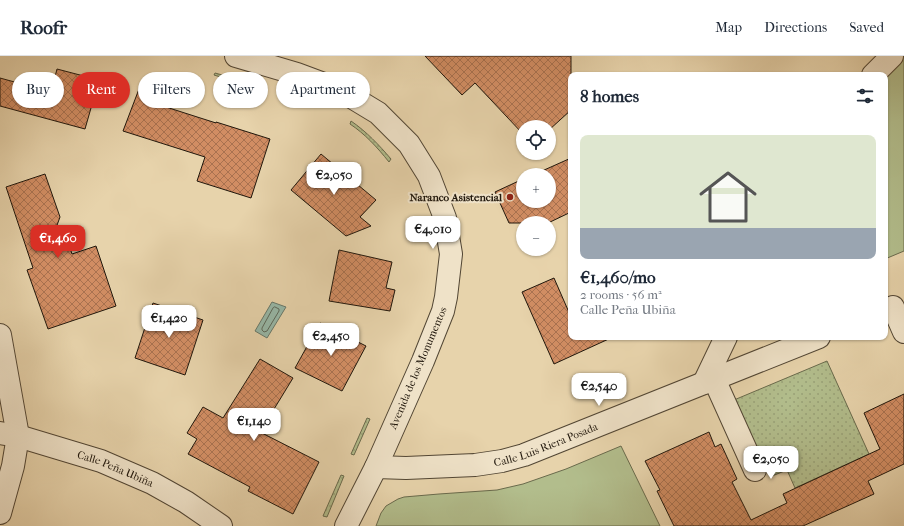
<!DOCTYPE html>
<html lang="en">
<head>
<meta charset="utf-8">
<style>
	:root { --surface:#fff; --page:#f2f2f3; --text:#1f2937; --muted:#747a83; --line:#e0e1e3; --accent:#d93025 }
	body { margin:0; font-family:"IM FELL French Canon",serif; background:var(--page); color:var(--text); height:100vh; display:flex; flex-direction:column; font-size:15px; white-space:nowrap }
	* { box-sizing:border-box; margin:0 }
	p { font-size:13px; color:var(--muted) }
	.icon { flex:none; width:22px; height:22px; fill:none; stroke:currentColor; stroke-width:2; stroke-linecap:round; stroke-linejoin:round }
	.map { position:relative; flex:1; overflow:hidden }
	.drawer { position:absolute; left:568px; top:16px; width:320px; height:268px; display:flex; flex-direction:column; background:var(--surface); border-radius:8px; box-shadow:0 1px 3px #0004 }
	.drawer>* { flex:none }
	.banner { position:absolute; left:12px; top:16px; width:380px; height:36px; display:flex; gap:8px }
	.buttons { position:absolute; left:516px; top:64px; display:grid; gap:8px }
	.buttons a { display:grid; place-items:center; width:40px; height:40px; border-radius:50%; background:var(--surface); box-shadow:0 1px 3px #0004; font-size:20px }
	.price { position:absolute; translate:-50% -34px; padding:0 9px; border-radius:8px; background:#fff; color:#222; font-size:13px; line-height:26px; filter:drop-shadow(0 1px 2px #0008) }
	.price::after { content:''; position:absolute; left:50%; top:24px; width:12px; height:9px; margin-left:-6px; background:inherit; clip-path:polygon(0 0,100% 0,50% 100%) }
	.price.on { background:var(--accent); color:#fff }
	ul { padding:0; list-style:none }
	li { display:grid; align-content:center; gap:8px; height:212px; padding:0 12px }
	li+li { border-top:1px solid var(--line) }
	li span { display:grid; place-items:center; height:124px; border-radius:8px; color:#555 }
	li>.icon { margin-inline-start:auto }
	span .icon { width:72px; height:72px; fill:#fffc; stroke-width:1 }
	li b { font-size:17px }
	h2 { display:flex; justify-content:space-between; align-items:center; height:48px; padding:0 12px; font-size:17px }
	.chip { padding:0 14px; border-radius:18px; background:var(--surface); box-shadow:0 1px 3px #0004; font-size:14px; line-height:36px }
	.chip.on { background:var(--accent); color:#fff }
	header { display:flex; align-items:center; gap:24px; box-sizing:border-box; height:56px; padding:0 20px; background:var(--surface); border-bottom:1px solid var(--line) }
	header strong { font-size:19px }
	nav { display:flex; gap:22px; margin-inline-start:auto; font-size:14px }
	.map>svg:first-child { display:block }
</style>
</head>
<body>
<header>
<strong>Roofr</strong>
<nav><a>Map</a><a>Directions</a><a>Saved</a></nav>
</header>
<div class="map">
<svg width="904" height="470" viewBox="0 0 904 470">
	<defs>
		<pattern id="grass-dots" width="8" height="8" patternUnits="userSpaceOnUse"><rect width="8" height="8" fill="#b2bd8c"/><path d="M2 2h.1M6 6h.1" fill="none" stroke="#99a278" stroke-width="1.8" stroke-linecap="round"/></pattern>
		<pattern id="building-cross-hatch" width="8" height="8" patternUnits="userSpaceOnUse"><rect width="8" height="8" fill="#d18d63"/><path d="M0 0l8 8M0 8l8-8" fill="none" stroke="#a97250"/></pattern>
	</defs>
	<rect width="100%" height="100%" fill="#e7d3ab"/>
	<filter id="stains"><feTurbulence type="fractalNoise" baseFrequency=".005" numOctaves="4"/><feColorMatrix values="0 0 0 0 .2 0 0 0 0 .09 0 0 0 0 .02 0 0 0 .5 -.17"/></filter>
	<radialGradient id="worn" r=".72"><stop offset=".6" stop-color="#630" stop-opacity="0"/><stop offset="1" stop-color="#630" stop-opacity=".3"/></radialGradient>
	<g fill="url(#grass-dots)" stroke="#696a4c">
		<polygon points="215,17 251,27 250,30 214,19"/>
		<path d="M351,65C367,76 379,89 391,103L389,106C377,91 365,78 350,68Z"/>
		<polygon points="827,305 869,398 795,432 787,414 772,420 764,402 759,400 734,344"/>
		<polygon points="367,362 370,363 354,399 351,398"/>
		<polygon points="341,419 344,420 327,461 323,460"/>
	</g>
	<g fill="#b2bd8c" stroke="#696a4c">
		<polygon points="892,0 904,0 904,195 885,203 885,19"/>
		<polygon points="621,390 660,470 376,470 381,457 386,450 398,443 404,441 439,438 497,434 523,428 566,413"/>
	</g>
	<polygon fill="#97b8a8" stroke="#67786a" points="272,246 286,251 267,282 255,275"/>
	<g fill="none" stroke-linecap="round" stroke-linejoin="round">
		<polygon stroke="#5c685a" stroke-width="1" points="275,251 279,253 279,255 267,275 264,276 262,274 262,272 273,252"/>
	</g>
	<g fill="url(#building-cross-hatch)" stroke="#20170c">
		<polygon points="425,0 571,0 571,54 549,74 549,71 523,71 523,78 475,27 462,39"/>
		<polygon points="57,13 99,24 85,73 0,50 0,22 51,36"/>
		<polygon points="139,33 169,42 166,51 216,67 216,66 270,83 251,142 197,125 205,101 123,75"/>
		<polygon points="321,98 376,144 360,161 371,170 346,180 291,134"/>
		<polygon points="571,102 571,156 548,167 509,167 495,136 523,123 523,145 549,145 549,119 533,119"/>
		<polygon points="45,118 60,161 56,172 64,174 72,198 96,190 116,250 48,273 27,214 33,212 6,131"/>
		<polygon points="339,194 392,206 386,232 395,234 390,255 329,245"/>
		<polygon points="554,222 571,261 571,281 613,281 554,308 522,236"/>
		<polygon points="153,247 203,264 185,319 135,302"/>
		<polygon points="320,267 366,290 342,335 295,312"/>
		<polygon points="260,303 293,322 260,376 319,406 293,458 248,435 250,431 188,398 197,383 187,377 203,351 223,362"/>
		<polygon points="904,338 904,408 868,425 874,438 803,470 674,470 657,435 660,434 645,405 709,376 715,391 721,388 737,423 732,426 751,464 787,447 783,438 880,393 864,357"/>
	</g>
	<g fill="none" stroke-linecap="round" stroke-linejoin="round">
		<defs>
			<g id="minor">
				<polyline points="236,0 297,18 340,34 378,57 409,88 429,120 445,162 451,198 446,241 443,255 423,305 376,411 346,470"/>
				<polyline points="873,19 892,0"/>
				<polyline points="893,251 904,276"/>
				<polyline points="0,279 18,380 13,410 0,457"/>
				<polyline points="714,323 755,414"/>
				<polyline points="704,327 726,281"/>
				<path id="s1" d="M0,377L18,380L101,405L152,427L186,446L221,470"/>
				<path id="s2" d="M376,411L406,412L475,409L502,405L524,399L819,281"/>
			</g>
		</defs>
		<use href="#minor" stroke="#524634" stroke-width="24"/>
		<use href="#minor" stroke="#efe2c8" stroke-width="22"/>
	</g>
	<circle fill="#8f2418" stroke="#efe2c8" stroke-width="1.5" cx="510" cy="141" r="4"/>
	<g text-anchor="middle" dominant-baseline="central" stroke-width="4" stroke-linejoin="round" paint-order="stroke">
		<g font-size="11" font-weight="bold" fill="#20170c" stroke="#efe2c8" text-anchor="end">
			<text x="502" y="141">Naranco Asistencial</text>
		</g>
		<g font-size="11" fill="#20170c" stroke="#efe2c8">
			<text transform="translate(418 312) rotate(-67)">Avenida de los Monumentos</text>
			<text stroke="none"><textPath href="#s2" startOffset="173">Calle Luis Riera Posada</textPath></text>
			<text stroke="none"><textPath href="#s1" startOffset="121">Calle Peña Ubiña</textPath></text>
		</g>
	</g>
	<rect width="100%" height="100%" filter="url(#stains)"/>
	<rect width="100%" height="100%" fill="url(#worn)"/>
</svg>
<div class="buttons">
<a><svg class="icon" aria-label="locate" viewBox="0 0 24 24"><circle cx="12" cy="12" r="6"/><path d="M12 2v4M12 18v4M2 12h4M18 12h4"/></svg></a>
<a>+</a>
<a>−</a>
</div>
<b class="price" style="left:334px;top:140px">€2,050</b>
<b class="price" style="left:433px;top:194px">€4,010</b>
<b class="price on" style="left:58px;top:203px">€1,460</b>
<b class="price" style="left:169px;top:283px">€1,420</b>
<b class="price" style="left:331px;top:301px">€2,450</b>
<b class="price" style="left:599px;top:351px">€2,540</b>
<b class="price" style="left:254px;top:386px">€1,140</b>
<b class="price" style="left:771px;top:424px">€2,050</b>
<div class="banner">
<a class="chip">Buy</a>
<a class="chip on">Rent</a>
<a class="chip">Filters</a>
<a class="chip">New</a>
<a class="chip">Apartment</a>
</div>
<section class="drawer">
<h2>8 homes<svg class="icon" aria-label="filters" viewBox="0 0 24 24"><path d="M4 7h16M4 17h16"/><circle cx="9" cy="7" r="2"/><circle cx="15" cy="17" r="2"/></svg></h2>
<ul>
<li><span style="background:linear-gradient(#dfe7d0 75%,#9aa5b1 0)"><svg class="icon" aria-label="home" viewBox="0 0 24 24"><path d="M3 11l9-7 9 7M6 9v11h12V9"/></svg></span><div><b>€1,460/mo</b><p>2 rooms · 56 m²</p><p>Calle Peña Ubiña</p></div></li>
</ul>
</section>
</div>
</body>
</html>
